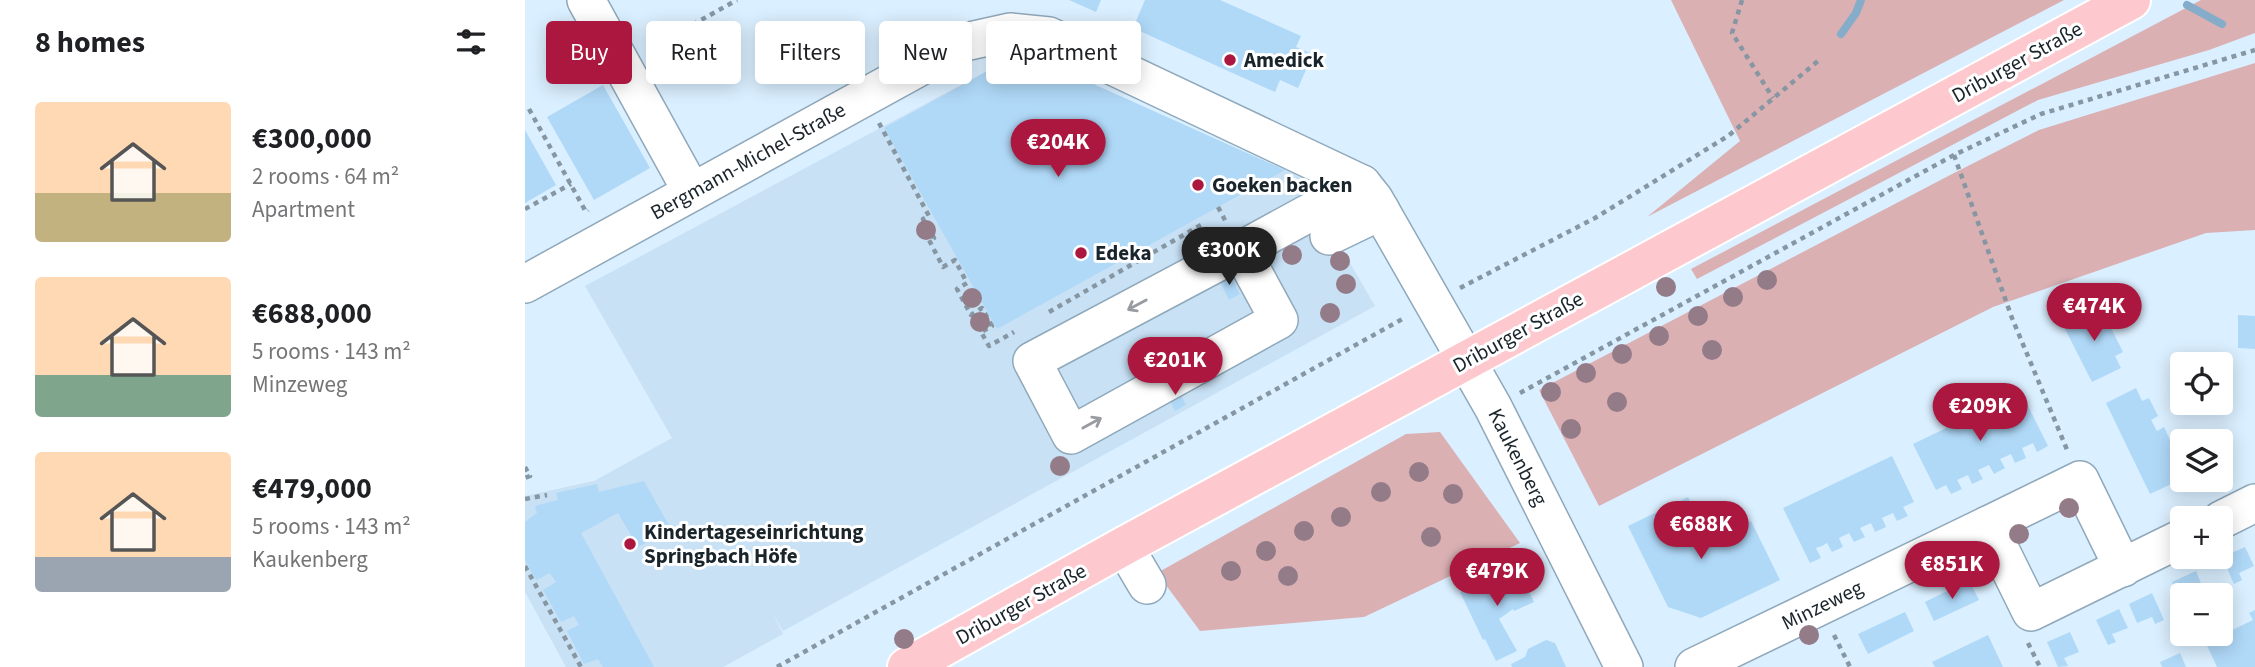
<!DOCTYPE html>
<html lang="en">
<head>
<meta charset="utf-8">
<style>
	:root { --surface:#fff; --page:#f2f2f2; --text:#202124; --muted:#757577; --accent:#ac1740 }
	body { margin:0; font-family:"Source Sans 3",sans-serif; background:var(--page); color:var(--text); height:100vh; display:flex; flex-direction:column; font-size:26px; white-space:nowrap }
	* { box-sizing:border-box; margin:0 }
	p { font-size:23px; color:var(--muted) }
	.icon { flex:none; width:38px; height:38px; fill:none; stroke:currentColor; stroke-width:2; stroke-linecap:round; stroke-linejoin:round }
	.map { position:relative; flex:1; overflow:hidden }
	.details { display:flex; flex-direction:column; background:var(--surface); width:525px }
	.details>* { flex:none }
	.hud { position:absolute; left:21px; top:21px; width:665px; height:63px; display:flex; gap:14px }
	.fabs { position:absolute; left:1645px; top:352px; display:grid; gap:14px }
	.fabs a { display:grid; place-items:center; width:63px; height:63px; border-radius:7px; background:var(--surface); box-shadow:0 4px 18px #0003; font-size:35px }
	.price { position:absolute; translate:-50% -60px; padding:0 16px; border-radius:24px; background:var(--accent); color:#fff; font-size:23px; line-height:46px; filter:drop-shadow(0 2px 4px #0008) }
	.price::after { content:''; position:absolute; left:50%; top:42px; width:21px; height:16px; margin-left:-10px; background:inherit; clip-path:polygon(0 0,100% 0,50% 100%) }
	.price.current { background:#222; color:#fff }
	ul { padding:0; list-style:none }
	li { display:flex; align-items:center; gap:21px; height:175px; padding:0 35px }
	li span { display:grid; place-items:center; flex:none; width:196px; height:140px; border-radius:7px; color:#555 }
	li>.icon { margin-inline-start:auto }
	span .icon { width:84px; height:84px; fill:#fffc; stroke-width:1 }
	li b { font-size:30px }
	h2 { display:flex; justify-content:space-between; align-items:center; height:84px; padding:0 35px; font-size:30px }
	.tag { padding:0 24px; border-radius:7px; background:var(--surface); box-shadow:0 4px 18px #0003; font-size:24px; line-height:63px }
	.tag.current { background:var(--accent); color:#fff }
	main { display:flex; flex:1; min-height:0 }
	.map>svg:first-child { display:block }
</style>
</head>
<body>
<main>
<section class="details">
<h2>8 homes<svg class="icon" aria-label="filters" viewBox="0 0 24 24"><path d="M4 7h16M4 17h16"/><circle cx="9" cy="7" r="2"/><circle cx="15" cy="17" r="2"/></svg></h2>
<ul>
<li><span style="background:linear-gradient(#ffd9b3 65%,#c2b280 0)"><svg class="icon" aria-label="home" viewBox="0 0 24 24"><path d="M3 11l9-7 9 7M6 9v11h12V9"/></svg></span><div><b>€300,000</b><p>2 rooms · 64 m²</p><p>Apartment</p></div></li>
<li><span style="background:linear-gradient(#ffd9b3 70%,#7fa58c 0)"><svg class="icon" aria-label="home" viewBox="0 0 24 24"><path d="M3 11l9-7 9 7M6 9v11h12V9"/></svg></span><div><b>€688,000</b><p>5 rooms · 143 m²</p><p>Minzeweg</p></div></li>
<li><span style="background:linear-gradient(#ffd9b3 75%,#9aa5b1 0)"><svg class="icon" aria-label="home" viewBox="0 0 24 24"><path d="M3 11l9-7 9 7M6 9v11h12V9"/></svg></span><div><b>€479,000</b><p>5 rooms · 143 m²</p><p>Kaukenberg</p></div></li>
</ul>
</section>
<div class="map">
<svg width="1730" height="667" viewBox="0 0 1730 667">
	<rect width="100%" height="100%" fill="#daefff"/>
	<polygon fill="#c8e1f5" points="497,52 775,177 850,306 258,631 248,614 258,634 198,667 41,667 0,592 0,496 69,481 147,438 60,286"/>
	<g fill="#dab0b3">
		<polygon points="1146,0 1539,0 1122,217 1215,141"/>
		<polygon points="1676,0 1730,0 1730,33 1684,50 1513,100 1172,279 1166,269"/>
		<polygon points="1730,63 1730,230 1681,233 1468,307 1074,506 1014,390 1429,173 1514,130"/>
		<polygon points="915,432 995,543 839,617 675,631 632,573 881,434"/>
	</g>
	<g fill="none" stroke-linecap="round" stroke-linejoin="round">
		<g stroke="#85adca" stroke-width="8">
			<polyline points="1662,5 1697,24"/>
			<polyline points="1316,34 1331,13 1336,0"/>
		</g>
	</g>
	<g fill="#b0d9f8">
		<polygon points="544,0 576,0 571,12"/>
		<polygon points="620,0 695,0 776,36 771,47 788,54 773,88 755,80 750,92 608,28"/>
		<polygon points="497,52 760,170 472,329 359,128"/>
		<polygon points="78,85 125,168 69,200 22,117"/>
		<polygon points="0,130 31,185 0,203"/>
		<polygon points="704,273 715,294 704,300 694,279"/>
		<polygon points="1567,306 1573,319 1580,316 1598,352 1590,356 1596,368 1567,382 1536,321"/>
		<polygon points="1713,315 1730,316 1730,349 1713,348"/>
		<polygon points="650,384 661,405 650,411 639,389"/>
		<polygon points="1611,388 1617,401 1624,398 1633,416 1626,420 1632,431 1639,427 1656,464 1649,468 1655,480 1625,494 1581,403"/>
		<polygon points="1496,392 1523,446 1512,452 1508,443 1497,448 1501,458 1490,463 1486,454 1475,459 1480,468 1469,474 1464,465 1453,470 1458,479 1447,484 1443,475 1432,480 1437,489 1426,494 1421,485 1411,490 1388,444"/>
		<polygon points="1367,456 1389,502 1378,507 1383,516 1372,521 1368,513 1361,516 1357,518 1361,527 1350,532 1346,523 1335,528 1340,537 1329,542 1324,533 1314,538 1318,547 1307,552 1302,543 1297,546 1291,548 1296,558 1285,563 1258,508"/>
		<polygon points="119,481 146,529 113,547 93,513 56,533 129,667 78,667 73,659 59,664 42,631 54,625 49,616 36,622 18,590 31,582 25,573 11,580 0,560 0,522 12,513 10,506 33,500 31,493 72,484 74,492"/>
		<polygon points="1163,497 1184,540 1226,521 1255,580 1176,618 1143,607 1103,526"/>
		<polygon points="1720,547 1729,566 1714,573 1717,580 1709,584 1697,557"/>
		<polygon points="991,565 1009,602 989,611 988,609 974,619 992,651 971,661 960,639 958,640 935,592"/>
		<polygon points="1671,571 1679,591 1670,595 1657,595 1657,604 1647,582"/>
		<polygon points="1444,580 1454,600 1409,621 1400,602"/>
		<polygon points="1627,593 1639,620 1630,624 1627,617 1612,623 1604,604"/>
		<polygon points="1594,609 1603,628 1587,634 1591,642 1583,645 1571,620"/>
		<polygon points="1730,610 1730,667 1692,667 1679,639 1689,634 1696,634 1696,630 1699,629 1701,633 1728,620 1724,613"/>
		<polygon points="1380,612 1389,631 1343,654 1333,634"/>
		<polygon points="1545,632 1554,652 1539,658 1543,666 1533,667 1522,642"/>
		<polygon points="1463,635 1478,667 1410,667 1407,662"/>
		<polygon points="1021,640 1030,643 1041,667 987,667 986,664 1000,657 1003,649"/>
		<polygon points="1655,653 1661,667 1637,667 1635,662"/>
	</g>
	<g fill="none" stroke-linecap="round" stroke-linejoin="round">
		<defs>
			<g id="minor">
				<polyline points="61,0 167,192"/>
				<polyline points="804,236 856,211"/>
				<polyline points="716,250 754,320 546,435 507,361 716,250 837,184"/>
				<polyline points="0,284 440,42 485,32 524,36 837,184 849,199 968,407 1099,667"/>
				<polyline points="1696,520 1730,503"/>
				<polyline points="1463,525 1555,480 1598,568"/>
				<polyline points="599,546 622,585"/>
				<polyline points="1169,667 1463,525 1506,612 1657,538"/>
			</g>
			<polyline id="major" points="382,667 599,546 1606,0"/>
		</defs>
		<use href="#minor" stroke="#8fa8ba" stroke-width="40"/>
		<use href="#major" stroke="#fff" stroke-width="42"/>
		<g stroke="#8696a2" stroke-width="4.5" stroke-dasharray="5 5" stroke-linecap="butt">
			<polyline points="1217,0 1207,33 1248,98"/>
			<polyline points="124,49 212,0"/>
			<polyline points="4,109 61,212 63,210"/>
			<polyline points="354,123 404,216 398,219 409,238 404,240 418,267 430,260 442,283 432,289 446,315 457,308 467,326 456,332 464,346 489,332"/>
			<polyline points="1429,155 1487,318 1543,452"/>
			<polyline points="693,207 701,222"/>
			<polyline points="0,209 46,184"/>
			<polyline points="935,288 1070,218 1203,136 1293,61"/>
			<polyline points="524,312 676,225 683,231 685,230"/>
			<polyline points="995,393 1429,155 1516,114 1730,50"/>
			<polyline points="0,467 5,476 0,478"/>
			<polyline points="0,499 22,495"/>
			<polyline points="0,566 56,667"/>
			<polyline points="1309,635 1325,667"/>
			<polyline points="1503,643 1515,667"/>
			<polyline points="252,667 881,317"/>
		</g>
		<use href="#minor" stroke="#fff" stroke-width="37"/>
		<use href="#major" stroke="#fdc9ce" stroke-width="38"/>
	</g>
	<g fill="#947b88">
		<circle cx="401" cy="230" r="10"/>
		<circle cx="767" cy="255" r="10"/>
		<circle cx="815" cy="261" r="10"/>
		<circle cx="1242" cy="280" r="10"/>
		<circle cx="821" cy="284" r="10"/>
		<circle cx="1141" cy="287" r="10"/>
		<circle cx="1208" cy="297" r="10"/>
		<circle cx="447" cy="298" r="10"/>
		<circle cx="805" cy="313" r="10"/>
		<circle cx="1173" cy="316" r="10"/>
		<circle cx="455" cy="322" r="10"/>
		<circle cx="1134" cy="336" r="10"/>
		<circle cx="1187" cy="350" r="10"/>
		<circle cx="1097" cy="354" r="10"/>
		<circle cx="1061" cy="373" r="10"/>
		<circle cx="1026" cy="392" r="10"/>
		<circle cx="1092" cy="402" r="10"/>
		<circle cx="1046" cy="429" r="10"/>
		<circle cx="535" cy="466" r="10"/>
		<circle cx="894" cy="472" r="10"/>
		<circle cx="856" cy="492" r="10"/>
		<circle cx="928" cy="494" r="10"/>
		<circle cx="1544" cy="508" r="10"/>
		<circle cx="816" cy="517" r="10"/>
		<circle cx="779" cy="531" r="10"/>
		<circle cx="1494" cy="534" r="10"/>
		<circle cx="906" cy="537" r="10"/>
		<circle cx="741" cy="551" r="10"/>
		<circle cx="706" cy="571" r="10"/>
		<circle cx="763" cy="576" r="10"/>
		<circle cx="1284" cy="635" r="10"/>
		<circle cx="379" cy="639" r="10"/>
	</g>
	<defs><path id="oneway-shaft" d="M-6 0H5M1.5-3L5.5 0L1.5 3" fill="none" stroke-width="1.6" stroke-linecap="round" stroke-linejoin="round" transform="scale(1.75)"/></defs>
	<g stroke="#989ca0">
		<use href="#oneway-shaft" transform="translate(612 305) rotate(152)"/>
		<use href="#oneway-shaft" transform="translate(567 423) rotate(-29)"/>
	</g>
	<g fill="#ac1740" stroke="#fff" stroke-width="2.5">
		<circle cx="705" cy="60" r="7"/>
		<circle cx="673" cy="185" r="7"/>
		<circle cx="556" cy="253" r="7"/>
		<circle cx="105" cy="544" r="7"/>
	</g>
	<g text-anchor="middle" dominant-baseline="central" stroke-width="6" stroke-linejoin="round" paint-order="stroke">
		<g font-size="21" font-weight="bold" fill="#1a242b" stroke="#fff" text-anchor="start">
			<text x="719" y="60">Amedick</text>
			<text x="687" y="185">Goeken backen</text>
			<text x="570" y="253">Edeka</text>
			<text x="119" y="532">Kindertageseinrichtung<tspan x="119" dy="24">Springbach Höfe</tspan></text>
		</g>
		<g font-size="21" fill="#1a242b" stroke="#fff">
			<text transform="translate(1492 62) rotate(-29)">Driburger Straße</text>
			<text transform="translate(223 161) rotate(-29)">Bergmann-Michel-Straße</text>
			<text transform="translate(993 332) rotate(-29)">Driburger Straße</text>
			<text transform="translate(993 457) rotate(63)">Kaukenberg</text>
			<text transform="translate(496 604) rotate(-29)">Driburger Straße</text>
			<text transform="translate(1297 605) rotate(-26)">Minzeweg</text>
		</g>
	</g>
</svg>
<div class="fabs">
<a><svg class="icon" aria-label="locate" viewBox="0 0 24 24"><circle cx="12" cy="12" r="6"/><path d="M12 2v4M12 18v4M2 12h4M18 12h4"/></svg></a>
<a><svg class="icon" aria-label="layers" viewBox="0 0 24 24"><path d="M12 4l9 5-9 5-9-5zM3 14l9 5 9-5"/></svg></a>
<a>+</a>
<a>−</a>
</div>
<b class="price" style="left:533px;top:179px">€204K</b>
<b class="price current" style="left:704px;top:287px">€300K</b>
<b class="price" style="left:1569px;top:343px">€474K</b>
<b class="price" style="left:650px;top:397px">€201K</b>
<b class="price" style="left:1455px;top:443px">€209K</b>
<b class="price" style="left:1176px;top:561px">€688K</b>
<b class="price" style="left:1427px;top:601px">€851K</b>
<b class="price" style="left:972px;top:608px">€479K</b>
<div class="hud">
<a class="tag current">Buy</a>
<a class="tag">Rent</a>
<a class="tag">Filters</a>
<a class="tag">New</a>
<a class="tag">Apartment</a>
</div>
</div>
</main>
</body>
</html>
